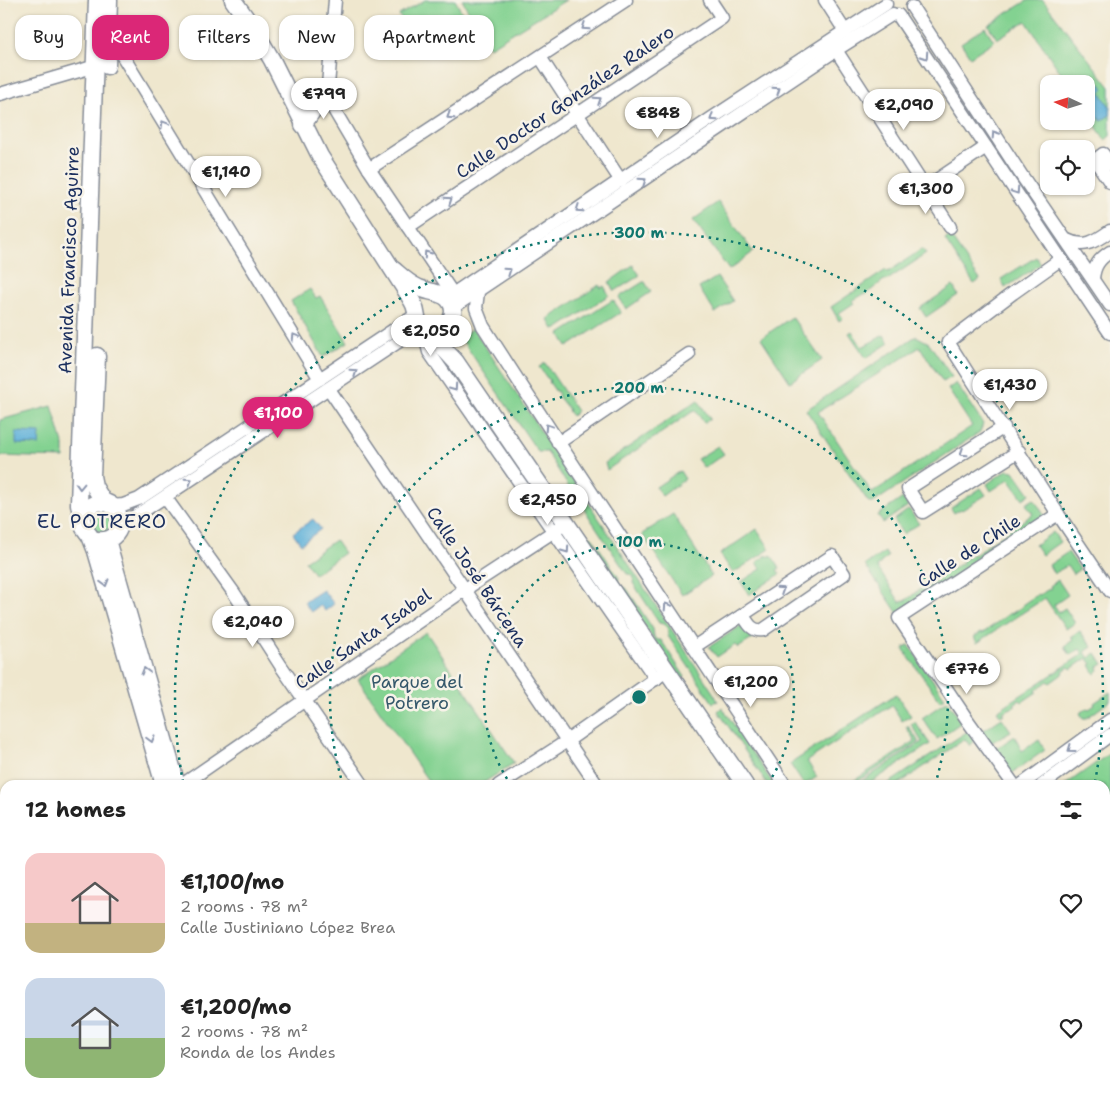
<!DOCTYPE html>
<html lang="en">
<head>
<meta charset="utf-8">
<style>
	:root { --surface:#fff; --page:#f2f2f2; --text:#222; --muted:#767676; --accent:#db2777 }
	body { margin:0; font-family:"Shantell Sans",sans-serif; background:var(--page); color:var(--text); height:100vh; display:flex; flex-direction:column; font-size:19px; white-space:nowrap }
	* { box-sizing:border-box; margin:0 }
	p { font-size:16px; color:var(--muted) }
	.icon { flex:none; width:28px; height:28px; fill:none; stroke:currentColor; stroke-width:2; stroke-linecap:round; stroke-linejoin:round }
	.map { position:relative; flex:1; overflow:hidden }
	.sheet { position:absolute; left:0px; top:780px; width:1110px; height:321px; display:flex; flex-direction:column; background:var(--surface); border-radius:15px 15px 0 0; box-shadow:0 1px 4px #0004 }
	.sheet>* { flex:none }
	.guide { position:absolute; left:15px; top:15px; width:500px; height:45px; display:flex; gap:10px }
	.needle { width:32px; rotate:274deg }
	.fabs { position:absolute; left:1040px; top:75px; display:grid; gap:10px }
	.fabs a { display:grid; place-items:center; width:55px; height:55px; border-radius:10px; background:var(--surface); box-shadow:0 1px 4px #0004; font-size:25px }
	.price { position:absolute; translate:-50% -42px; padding:0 11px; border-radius:18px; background:#fff; color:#222; font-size:16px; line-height:32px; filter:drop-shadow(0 1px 2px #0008) }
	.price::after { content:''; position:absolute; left:50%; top:30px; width:15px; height:11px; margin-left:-8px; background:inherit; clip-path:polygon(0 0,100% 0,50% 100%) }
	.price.current { background:var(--accent); color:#fff }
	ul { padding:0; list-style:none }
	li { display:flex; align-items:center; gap:15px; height:125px; padding:0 25px }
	li span { display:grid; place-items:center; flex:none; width:140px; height:100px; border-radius:15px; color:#555 }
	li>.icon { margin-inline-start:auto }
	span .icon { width:60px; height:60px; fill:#fffc; stroke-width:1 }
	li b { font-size:21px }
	h2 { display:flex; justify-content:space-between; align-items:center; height:60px; padding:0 25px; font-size:21px }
	.chip { padding:0 18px; border-radius:15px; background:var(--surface); box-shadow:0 1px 4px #0004; font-size:18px; line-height:45px }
	.chip.current { background:var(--accent); color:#fff }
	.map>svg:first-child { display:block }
</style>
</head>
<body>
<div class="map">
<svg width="1110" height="1101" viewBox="0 0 1110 1101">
	<rect width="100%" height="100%" fill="#f7f3e8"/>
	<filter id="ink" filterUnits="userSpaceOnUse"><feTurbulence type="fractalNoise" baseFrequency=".02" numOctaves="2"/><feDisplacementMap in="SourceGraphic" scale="10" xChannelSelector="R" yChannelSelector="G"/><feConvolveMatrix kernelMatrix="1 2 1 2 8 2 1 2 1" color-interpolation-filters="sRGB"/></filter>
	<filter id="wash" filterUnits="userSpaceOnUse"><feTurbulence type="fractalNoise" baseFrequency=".0096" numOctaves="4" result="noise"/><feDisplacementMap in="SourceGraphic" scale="20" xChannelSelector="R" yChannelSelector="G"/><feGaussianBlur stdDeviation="1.12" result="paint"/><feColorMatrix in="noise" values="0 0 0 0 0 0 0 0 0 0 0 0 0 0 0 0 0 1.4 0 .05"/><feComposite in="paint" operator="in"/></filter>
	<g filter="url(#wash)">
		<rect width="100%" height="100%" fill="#efe7ce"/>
		<g fill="#83d291" stroke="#4f8078">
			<polygon points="425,0 455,0 465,18 417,45 399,15"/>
			<polygon points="462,0 566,0 490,47"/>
			<polygon points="1028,0 1043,0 1110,87 1110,136 1105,140 1086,111 1086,84 1068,84 1026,21 997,39 988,25"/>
			<polygon points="985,27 994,41 970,57 961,43"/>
			<polygon points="718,202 753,252 729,270 693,220"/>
			<polygon points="950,236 980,280 974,284 945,240"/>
			<polygon points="922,249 926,254 886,281 884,280 865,295 864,294 852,301 854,303 839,313 843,318 839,321 831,307 886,270 888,272"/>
			<polygon points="1036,257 1041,264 1005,288 1001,279"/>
			<polygon points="633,265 639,274 639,276 615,291 609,282"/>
			<polygon points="717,277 733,301 715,313 699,288"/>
			<polygon points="643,282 645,282 651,292 626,309 619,297"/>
			<polygon points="599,285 601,288 604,286 609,295 557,329 554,329 548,319"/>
			<polygon points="953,286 958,295 926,317 920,308"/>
			<polygon points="310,289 316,298 320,296 348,342 323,357 291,301"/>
			<polygon points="613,300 620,310 620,313 567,347 560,334"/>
			<polygon points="792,317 822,360 790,382 761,338"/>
			<polygon points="473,328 583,495 576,499 547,452 538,452 460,337"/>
			<polygon points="852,331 862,347 884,335 889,343 866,358 849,333"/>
			<polygon points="916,336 929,343 952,377 943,382 920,347 818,412 872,493 972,426 948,389 956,383 983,424 980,432 873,503 869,503 806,410"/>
			<polygon points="545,363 577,411 572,416 568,411 569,410 558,396 559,395 557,391 556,392 549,382 550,381 548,378 547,378 539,367"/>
			<polygon points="698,400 710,419 704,423 695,410 607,470 605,463"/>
			<polygon points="52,406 64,447 64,458 0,456 0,420"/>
			<polygon points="718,446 724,454 704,468 697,459"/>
			<polygon points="1007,470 1014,471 1030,494 1023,499 1009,479 991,491 987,484"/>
			<polygon points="680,471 685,479 662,496 656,487"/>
			<polygon points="981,488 986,495 962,510 961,509 954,513 951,508"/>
			<polygon points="903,498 908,506 883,523 878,515"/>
			<polygon points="1034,499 1046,518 899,615 865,565 885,552 888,557 880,563 881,564 877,567 900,602 904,600 905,601 927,584 928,586 940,578 939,576 963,563 962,561 974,554 975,555 986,547 986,546 1033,514 1026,504"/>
			<path d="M588,502L714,694L718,701L713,703L668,636C669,630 667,624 659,623L633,583L634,577L630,574H627L582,506Z"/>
			<polygon points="909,509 919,524 903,534 894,520"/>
			<circle cx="101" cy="521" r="11"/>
			<polygon points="673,514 712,576 682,595 642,534"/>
			<polygon points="757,529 770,549 733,573 720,554"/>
			<polygon points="1053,532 1060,542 1042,555 1035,545"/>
			<polygon points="588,536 592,537 619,578 618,582 620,586 627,589 653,629 654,637 657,640 661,640 685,677 681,680 585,539"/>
			<polygon points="335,540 344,553 314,574 305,561"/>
			<polygon points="1068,552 1080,569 1073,574 1067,565 1054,574 1049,565"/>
			<polygon points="767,555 768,557 771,555 780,568 777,570 780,574 749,595 741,582 761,569 757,562"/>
			<polygon points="1058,580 1068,595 1054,605 1059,612 1065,608 1075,623 1066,629 1045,598 977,643 974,637 981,632 983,633 1010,613 1011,614 1023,606 1022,605 1038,594 1039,595 1051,588 1050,586"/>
			<polygon points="742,625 752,639 738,648 735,645 717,657 709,647"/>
			<polygon points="1080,631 1092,647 1085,652 1089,658 1096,653 1103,664 1098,667 1099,670 1095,674 1090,665 1092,664 1087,658 1071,669 1069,667 1063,671 1064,673 1050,683 1048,681 1036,690 1037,692 1022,702 1020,700 1014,704 1016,706 1003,712 1004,714 1001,716 997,711 1083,654 1080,649 1070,655 1065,646 1073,640 1071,637"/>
			<polygon points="426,632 514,763 480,785 431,785 358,679"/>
			<polygon points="909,645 945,698 940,701 903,649"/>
			<polygon points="1110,692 1110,701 1087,718 1083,718 1080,713 1087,708 1089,709 1095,705 1094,703"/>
			<polygon points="896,694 911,716 902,721 892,705 807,761 817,777 804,785 790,764"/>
			<polygon points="947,701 962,722 937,739 922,718"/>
			<polygon points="722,707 774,785 768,785 718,711"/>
			<polygon points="1002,718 1011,731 989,744 981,732"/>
			<polygon points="915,722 930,744 867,785 856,785 922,742 911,724"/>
			<polygon points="908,726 919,742 852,785 847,785 915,741 906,727"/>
			<polygon points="968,731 975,740 970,746 965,739 897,785 886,785"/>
			<polygon points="1015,736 1022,751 1039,740 1045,750 1011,774 994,750"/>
			<polygon points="1110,753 1110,810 1105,813 1105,785 1065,785"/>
			<polygon points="1105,883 1108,887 1106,889 1110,896 1110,1047 1105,1049"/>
			<polygon points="600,1096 658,1096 653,1101 593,1101"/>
		</g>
		<g fill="#5db0d9" stroke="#3c709c">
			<polygon points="1101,84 1104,89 1100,92 1110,107 1110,115 1101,121 1086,99 1086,94"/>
			<polygon points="16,432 40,433 39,445 16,444"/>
			<polygon points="313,519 321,529 301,544 293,533"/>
			<polygon points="323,590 334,604 325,611 320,605 311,612 304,602"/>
		</g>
	</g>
	<g filter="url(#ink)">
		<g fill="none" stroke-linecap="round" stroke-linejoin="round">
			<defs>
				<g id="minor">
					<polyline points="335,0 327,98 369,169 453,294"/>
					<polyline points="825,0 845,31"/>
					<polyline points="912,7 1022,176 1110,305"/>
					<polyline points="898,15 1110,333"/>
					<polyline points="108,32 320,379"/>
					<polyline points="836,50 925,188 986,147"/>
					<polyline points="540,57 621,181"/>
					<polyline points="0,94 96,66"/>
					<polyline points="1110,164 1103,154 1095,160 1110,182"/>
					<polyline points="369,169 626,0"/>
					<polyline points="925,188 950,227"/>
					<polyline points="408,227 722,18 710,0"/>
					<path d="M1067,240C1084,249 1096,241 1110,231"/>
					<polyline points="1061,259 1013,293 948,342 1058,514 1110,591"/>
					<path d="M1093,279C1094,266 1099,259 1110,252"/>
					<path d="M478,292L476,308L483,326C582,480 684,632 785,785"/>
					<polyline points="447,298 712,118 886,4"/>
					<polyline points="452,308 836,50 893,14"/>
					<polyline points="429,330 426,340 429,352 656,679"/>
					<polyline points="329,389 597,785"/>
					<polyline points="1004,427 908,489 923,512 1019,451"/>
					<polyline points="558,443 689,354"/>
					<polyline points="165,497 234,593 281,666 363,785"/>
					<polyline points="112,506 123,505 139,499 416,315"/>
					<polyline points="119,527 422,326"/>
					<path d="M694,647L832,556L844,574L763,630C752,632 748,623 743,615"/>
					<polyline points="182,785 464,590 565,524"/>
					<polyline points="499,785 567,741 662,674"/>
					<polyline points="1014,785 968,721 899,618 1058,514"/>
					<polyline points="1021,785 1110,720"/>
					<polyline points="1042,785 1110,735"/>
					<polyline points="1105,1068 1110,1066"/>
					<polyline points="55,1096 56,1101"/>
					<polyline points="385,1096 386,1101"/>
					<polyline points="462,1096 465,1101"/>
					<polyline points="574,1096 578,1101"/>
					<polyline points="810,1096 813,1101"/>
					<polyline points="285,1101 301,1096"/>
					<polyline points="519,1101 525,1096"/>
					<polyline points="673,1101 677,1096"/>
					<polyline points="690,1101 695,1096"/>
					<polyline points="912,1101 918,1096"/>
					<polyline points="1026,1101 1038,1096"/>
				</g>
				<g id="major">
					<polyline points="97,0 79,504 84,528 90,536 96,551 164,785"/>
					<path d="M233,0L253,28L272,60L320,156L408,294C410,298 414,303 415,308C417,314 416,320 421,326C438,343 464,316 448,299C441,292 428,292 419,288C409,284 402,277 394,270"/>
					<polyline points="107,66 109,0"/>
					<path d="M288,93C302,99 314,97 327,89"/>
					<polyline points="303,125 315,107 327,98"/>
					<polyline points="432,331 444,349 456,362 745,785"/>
					<polyline points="97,356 92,476 94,486 104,503"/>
					<path d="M82,521C83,514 86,508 92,505C121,489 134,544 97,540"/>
					<polyline points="107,540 177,785"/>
					<polyline points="252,1096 254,1101"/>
					<polyline points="266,1096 267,1101"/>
					<polyline points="951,1096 954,1101"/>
				</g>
			</defs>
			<use href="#minor" stroke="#858b96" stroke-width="15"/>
			<use href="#major" stroke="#858b96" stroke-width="19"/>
			<use href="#minor" stroke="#fff" stroke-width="12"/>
			<use href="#major" stroke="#fff" stroke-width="16"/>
		</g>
		<defs><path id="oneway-chevron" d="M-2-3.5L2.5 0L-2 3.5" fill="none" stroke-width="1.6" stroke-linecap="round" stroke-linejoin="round" transform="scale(1.25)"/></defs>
		<g stroke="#8d97ae">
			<use href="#oneway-chevron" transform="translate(585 27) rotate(146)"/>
			<use href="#oneway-chevron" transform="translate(925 56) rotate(56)"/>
			<use href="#oneway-chevron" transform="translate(777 90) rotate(-34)"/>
			<use href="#oneway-chevron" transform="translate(598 100) rotate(-33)"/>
			<use href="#oneway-chevron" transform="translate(450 116) rotate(147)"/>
			<use href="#oneway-chevron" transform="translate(713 118) rotate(146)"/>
			<use href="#oneway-chevron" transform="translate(164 124) rotate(-121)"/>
			<use href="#oneway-chevron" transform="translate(995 134) rotate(-123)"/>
			<use href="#oneway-chevron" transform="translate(643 181) rotate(-34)"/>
			<use href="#oneway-chevron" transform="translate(1016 191) rotate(56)"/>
			<use href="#oneway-chevron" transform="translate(449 200) rotate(-34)"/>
			<use href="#oneway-chevron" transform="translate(579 209) rotate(146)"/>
			<use href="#oneway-chevron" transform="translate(427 254) rotate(-125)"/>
			<use href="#oneway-chevron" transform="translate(508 271) rotate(-34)"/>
			<use href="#oneway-chevron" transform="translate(295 337) rotate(-121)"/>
			<use href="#oneway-chevron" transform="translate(354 372) rotate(-34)"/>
			<use href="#oneway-chevron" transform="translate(454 388) rotate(55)"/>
			<use href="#oneway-chevron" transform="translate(548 427) rotate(-123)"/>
			<use href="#oneway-chevron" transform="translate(963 453) rotate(147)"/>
			<use href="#oneway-chevron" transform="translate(189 481) rotate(-33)"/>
			<use href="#oneway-chevron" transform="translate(80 486) rotate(92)"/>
			<use href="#oneway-chevron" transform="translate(566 550) rotate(55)"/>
			<use href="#oneway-chevron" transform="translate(105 583) rotate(74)"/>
			<use href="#oneway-chevron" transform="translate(781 590) rotate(-33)"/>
			<use href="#oneway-chevron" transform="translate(667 606) rotate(-123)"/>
			<use href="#oneway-chevron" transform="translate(145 671) rotate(-106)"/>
			<use href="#oneway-chevron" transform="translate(151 739) rotate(74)"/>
			<use href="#oneway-chevron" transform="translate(1071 749) rotate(144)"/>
		</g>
	</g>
	<g fill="none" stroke="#0f766e" stroke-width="2.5" stroke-dasharray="2.5 5">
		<path d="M511 785A155 155 0 1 1 767 785"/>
		<path d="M343 785A309 309 0 1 1 935 785"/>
		<path d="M183 782A464 464 0 1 1 1095 782"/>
	</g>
	<g text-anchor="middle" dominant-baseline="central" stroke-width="5" stroke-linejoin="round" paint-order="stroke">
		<g font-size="18" fill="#1b2f5e" stroke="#f7f3e8">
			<text transform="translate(565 102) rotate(-34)">Calle Doctor González Ralero</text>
			<text transform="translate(69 260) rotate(-88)">Avenida Francisco Aguirre</text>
			<text transform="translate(969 551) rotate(-33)">Calle de Chile</text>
			<text transform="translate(477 577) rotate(56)">Calle José Bárcena</text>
			<text transform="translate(363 639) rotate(-35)">Calle Santa Isabel</text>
		</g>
		<g font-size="18" fill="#35586b" stroke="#f7f3e8">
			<text x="417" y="682">Parque del<tspan x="417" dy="21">Potrero</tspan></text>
		</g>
		<g font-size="20" letter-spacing="1" fill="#1b2f5e" stroke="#f7f3e8">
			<text x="102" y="521">EL POTRERO</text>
		</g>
	</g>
	<circle cx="639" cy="697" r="8" fill="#0f766e" stroke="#f7f3e8" stroke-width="2.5"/>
	<g font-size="15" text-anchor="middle" font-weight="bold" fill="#0f766e" stroke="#f7f3e8" stroke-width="5" stroke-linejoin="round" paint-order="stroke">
		<text x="639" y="238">300 m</text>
		<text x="639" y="393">200 m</text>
		<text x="639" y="547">100 m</text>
	</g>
</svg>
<div class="fabs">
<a><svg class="needle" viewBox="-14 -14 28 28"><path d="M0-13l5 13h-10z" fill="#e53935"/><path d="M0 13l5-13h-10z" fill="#767676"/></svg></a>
<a><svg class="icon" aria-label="locate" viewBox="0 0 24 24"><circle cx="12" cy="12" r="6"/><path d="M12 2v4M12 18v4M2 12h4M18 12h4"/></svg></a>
</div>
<b class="price" style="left:324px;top:120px">€799</b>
<b class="price" style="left:904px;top:131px">€2,090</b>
<b class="price" style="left:658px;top:139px">€848</b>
<b class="price" style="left:226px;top:198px">€1,140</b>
<b class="price" style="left:926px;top:215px">€1,300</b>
<b class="price" style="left:431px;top:357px">€2,050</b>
<b class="price" style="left:1010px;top:411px">€1,430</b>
<b class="price current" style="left:278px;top:439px">€1,100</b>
<b class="price" style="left:548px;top:526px">€2,450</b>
<b class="price" style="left:253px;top:648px">€2,040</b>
<b class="price" style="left:967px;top:695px">€776</b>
<b class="price" style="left:751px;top:708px">€1,200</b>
<div class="guide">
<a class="chip">Buy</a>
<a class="chip current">Rent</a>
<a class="chip">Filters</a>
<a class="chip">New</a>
<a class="chip">Apartment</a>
</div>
<section class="sheet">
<h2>12 homes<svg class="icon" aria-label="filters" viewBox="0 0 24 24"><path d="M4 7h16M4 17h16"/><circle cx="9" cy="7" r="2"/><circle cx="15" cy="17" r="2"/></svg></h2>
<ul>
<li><span style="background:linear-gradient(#f6c9c9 70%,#c2b280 0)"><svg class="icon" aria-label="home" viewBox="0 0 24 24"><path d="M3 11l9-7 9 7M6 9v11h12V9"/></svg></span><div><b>€1,100/mo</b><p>2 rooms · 78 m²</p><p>Calle Justiniano López Brea</p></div><svg class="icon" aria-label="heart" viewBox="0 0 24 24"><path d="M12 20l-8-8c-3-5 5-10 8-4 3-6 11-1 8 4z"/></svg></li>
<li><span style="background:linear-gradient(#c9d6e8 60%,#8fb573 0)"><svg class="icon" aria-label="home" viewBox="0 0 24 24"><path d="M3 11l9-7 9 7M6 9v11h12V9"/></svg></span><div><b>€1,200/mo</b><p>2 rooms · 78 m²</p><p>Ronda de los Andes</p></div><svg class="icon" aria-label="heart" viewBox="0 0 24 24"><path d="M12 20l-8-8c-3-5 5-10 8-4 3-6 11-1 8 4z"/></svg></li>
</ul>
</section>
</div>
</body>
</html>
